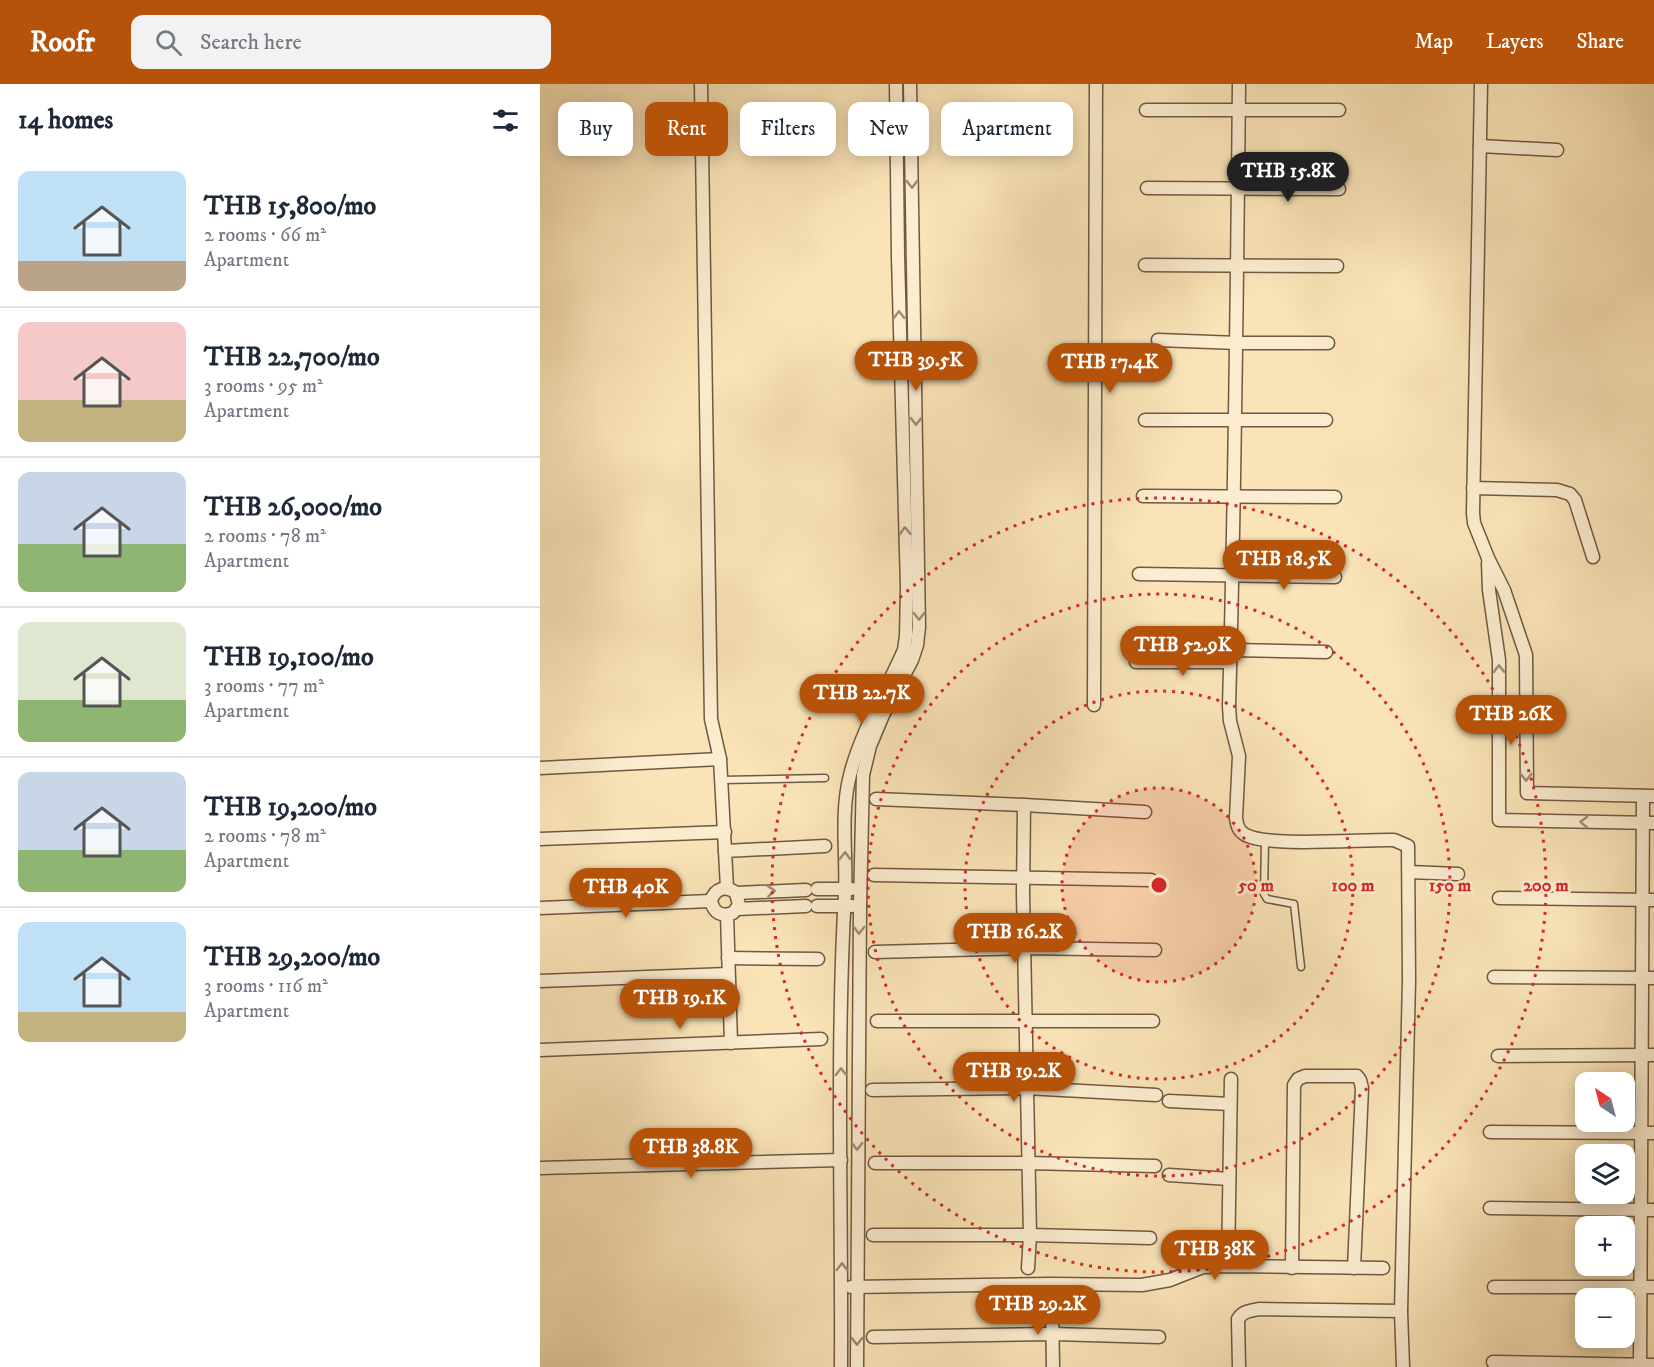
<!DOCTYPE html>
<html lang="en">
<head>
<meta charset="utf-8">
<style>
	:root { --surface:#fff; --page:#f2f2f3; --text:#1f2937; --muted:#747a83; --line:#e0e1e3; --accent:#b45309 }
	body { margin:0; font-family:"IM FELL DW Pica",serif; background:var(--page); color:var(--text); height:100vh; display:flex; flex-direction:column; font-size:22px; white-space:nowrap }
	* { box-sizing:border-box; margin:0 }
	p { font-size:20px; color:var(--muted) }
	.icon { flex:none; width:33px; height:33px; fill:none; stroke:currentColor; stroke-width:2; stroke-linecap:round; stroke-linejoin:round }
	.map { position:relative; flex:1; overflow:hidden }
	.side { display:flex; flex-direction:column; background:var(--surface); width:540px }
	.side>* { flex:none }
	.banner { position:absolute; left:18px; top:18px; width:570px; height:54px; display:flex; gap:12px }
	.needle { width:39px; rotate:324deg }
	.fabs { position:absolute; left:1035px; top:988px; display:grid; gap:12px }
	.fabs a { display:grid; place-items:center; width:60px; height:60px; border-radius:12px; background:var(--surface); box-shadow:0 3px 15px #0003; font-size:30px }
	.price { position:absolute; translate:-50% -51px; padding:0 14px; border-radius:21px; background:var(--accent); color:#fff; font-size:20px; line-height:39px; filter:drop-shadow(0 2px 3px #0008) }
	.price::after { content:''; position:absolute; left:50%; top:36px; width:18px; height:14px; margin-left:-9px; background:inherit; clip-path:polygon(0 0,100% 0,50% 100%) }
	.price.selected { background:#222; color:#fff }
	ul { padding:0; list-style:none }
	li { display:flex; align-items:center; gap:18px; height:150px; padding:0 18px }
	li+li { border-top:2px solid var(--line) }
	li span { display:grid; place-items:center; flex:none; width:168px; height:120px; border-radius:12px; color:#555 }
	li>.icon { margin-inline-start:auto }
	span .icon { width:72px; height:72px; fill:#fffc; stroke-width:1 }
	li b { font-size:26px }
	h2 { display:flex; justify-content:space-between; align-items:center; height:72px; padding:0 18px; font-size:26px }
	.tag { padding:0 21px; border-radius:12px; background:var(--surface); box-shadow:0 3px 15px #0003; font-size:21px; line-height:54px }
	.tag.selected { background:var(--accent); color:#fff }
	header { display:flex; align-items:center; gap:36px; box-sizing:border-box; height:84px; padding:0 30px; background:var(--accent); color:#fff }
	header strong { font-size:28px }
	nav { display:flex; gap:33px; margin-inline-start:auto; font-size:21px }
	.search { width:420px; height:54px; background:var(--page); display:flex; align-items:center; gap:15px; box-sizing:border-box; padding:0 21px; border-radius:12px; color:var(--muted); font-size:22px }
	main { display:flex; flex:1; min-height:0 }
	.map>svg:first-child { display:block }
</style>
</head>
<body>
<header>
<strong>Roofr</strong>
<div class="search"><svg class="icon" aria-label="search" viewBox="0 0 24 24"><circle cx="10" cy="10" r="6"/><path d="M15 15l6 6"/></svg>Search here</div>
<nav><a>Map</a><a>Layers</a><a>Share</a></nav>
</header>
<main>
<section class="side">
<h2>14 homes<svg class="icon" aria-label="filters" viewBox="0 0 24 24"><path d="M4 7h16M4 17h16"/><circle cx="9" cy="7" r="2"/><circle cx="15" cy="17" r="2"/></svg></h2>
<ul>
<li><span style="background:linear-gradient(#bfe0f5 75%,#b9a48a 0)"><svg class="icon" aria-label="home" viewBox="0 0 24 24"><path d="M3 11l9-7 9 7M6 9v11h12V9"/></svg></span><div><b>THB 15,800/mo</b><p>2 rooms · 66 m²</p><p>Apartment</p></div></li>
<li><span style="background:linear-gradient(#f6c9c9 65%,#c2b280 0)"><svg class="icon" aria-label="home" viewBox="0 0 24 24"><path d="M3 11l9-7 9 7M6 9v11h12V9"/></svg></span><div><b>THB 22,700/mo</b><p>3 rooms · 95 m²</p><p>Apartment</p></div></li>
<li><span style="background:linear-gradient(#c9d6e8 60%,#8fb573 0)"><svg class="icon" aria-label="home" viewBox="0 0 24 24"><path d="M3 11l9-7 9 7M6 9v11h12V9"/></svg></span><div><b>THB 26,000/mo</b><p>2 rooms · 78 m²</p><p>Apartment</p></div></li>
<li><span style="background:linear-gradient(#dfe7d0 65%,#8fb573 0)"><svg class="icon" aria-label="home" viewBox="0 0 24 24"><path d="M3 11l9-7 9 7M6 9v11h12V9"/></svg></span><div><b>THB 19,100/mo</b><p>3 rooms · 77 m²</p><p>Apartment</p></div></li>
<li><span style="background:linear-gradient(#c9d6e8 65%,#8fb573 0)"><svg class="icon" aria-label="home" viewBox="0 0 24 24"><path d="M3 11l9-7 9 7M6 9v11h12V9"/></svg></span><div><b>THB 19,200/mo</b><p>2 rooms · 78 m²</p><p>Apartment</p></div></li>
<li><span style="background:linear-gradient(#bfe0f5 75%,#c2b280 0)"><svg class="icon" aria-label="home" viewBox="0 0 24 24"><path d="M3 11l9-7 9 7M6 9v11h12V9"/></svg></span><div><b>THB 29,200/mo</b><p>3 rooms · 116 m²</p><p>Apartment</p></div></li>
</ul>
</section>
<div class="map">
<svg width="1114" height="1283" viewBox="0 0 1114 1283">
	<rect width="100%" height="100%" fill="#fae4b7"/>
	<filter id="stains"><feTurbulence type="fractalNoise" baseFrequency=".00333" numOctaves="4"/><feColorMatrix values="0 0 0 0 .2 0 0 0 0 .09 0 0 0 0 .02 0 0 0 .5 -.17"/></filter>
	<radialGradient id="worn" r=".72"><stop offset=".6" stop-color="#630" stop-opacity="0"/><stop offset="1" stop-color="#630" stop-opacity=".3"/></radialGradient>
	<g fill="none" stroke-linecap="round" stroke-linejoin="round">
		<defs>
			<g id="service">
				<polyline points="182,696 285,694"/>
				<polyline points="725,757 724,810 727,815 754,820 761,883"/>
			</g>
			<g id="minor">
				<polyline points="161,0 171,635 180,675 185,767"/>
				<path d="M699,0C697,208 695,415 689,622L690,637L699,672L696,734C697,741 698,746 704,750C725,764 823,755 854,756L868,762L869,897L861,1227L863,1283"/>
				<polyline points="941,0 933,429 934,439 948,474 964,506 986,571 987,709 1114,712"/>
				<polyline points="606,26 799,26"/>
				<polyline points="940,62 1017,66"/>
				<polyline points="607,104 799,105"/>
				<polyline points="605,181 797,182"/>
				<polyline points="618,256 698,259 788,259"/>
				<polyline points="605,336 786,336"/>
				<polyline points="933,404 1017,406 1030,410 1035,416 1053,473"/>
				<polyline points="603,412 795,413"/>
				<polyline points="948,479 949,506 959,576 959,736 1114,739"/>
				<polyline points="599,490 795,493"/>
				<polyline points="691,566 786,568"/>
				<polyline points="596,578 690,578"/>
				<polyline points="554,621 556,0"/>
				<polyline points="0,684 180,675"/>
				<polyline points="484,721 605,728"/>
				<polyline points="0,755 185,748"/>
				<polyline points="869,788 918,790"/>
				<polyline points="334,791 611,796"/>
				<polyline points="187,804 185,767 285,762"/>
				<polyline points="277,805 312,805"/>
				<path d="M196,809L199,821L193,829C181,833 174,829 171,817C175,804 186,801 196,809L266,806"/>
				<polyline points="959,814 1114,816"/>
				<polyline points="277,822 312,822"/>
				<polyline points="0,824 171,817"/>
				<polyline points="197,825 266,822"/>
				<polyline points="187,831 191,959"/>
				<polyline points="335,868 484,864 615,866"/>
				<polyline points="188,874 278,875"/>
				<polyline points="954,893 1114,894"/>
				<polyline points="0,897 188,890"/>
				<polyline points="337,937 613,937"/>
				<polyline points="0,966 281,955"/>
				<polyline points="958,972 1114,971"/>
				<polyline points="332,1006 486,1004 616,1011"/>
				<polyline points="629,1017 690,1020"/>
				<polyline points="950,1048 1114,1049"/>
				<polyline points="335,1079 487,1079 615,1082"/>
				<polyline points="0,1084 301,1076"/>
				<polyline points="629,1091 689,1095"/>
				<polyline points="950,1124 1114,1126"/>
				<polyline points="333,1151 490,1151 483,810 484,721 336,715"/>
				<polyline points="688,1182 691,995"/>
				<polyline points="488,1184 490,1151 610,1154"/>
				<polyline points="752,1184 754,1001 758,995 765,992 817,992 820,996 822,1004 814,1184"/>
				<polyline points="311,1203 511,1200 602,1201 630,1196 663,1183 688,1182 843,1184"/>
				<polyline points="954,1203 1114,1203"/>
				<polyline points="512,1222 513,1283"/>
				<polyline points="333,1253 513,1250 619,1253"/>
				<polyline points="953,1278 1114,1281"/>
				<path d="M301,1283C302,1125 296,967 305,809C307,771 300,730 310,691C321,648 346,607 364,566L366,552L367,504L358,173L356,0"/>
				<polyline points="317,1283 320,822 323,691 330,662 343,631 372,576 377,561 379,543 370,0"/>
				<path d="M699,1283L698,1235C703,1227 710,1227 719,1225L861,1227"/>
				<polyline points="1100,1283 1103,712"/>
			</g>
		</defs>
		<use href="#service" stroke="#705841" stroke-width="9"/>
		<use href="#minor" stroke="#705841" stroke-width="15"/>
		<use href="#service" stroke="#fcedd0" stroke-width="6"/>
		<use href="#minor" stroke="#fcedd0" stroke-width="12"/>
	</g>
	<defs><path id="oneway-chevron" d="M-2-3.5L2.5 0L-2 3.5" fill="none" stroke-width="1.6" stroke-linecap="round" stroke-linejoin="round" transform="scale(1.5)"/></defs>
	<g stroke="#9f8b75">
		<use href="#oneway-chevron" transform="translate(372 100) rotate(89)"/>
		<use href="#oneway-chevron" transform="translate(359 231) rotate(-91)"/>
		<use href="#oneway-chevron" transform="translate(376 337) rotate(90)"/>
		<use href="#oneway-chevron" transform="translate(365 447) rotate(-92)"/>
		<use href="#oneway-chevron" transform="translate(379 532) rotate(90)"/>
		<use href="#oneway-chevron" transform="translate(959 585) rotate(-91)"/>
		<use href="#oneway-chevron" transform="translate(986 693) rotate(90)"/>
		<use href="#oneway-chevron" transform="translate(1044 738) rotate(-179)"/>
		<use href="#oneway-chevron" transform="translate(305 772) rotate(-89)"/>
		<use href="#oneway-chevron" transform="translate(231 807) rotate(-3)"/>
		<use href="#oneway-chevron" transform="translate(319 846) rotate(90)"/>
		<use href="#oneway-chevron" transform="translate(301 988) rotate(-90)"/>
		<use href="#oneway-chevron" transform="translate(317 1062) rotate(91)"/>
		<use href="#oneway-chevron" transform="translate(302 1183) rotate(-89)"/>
		<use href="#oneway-chevron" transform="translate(317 1257) rotate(90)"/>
	</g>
	<circle cx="619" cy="801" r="97" fill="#d62828" fill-opacity=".12"/>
	<g fill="none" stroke="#d62828" stroke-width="3" stroke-dasharray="3 6">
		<circle cx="619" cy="801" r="97"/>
		<circle cx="619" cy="801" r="194"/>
		<circle cx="619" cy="801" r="291"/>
		<circle cx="619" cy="801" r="387"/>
	</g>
	<circle cx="619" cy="801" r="9" fill="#d62828" stroke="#fcedd0" stroke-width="3"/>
	<g font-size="18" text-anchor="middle" font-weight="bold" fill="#d62828" stroke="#fcedd0" stroke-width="5" stroke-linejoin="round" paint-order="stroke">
		<text x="716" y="807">50 m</text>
		<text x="813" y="807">100 m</text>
		<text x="910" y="807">150 m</text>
		<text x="1006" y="807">200 m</text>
	</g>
	<rect width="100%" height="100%" filter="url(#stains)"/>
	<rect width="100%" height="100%" fill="url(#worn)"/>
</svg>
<div class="fabs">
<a><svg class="needle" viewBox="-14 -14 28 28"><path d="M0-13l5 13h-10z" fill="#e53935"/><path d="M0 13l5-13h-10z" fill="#747a83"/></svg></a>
<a><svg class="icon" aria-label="layers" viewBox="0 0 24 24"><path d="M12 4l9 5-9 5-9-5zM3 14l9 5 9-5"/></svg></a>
<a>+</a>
<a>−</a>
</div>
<b class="price selected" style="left:748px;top:119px">THB 15.8K</b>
<b class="price" style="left:376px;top:308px">THB 39.5K</b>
<b class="price" style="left:570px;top:310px">THB 17.4K</b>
<b class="price" style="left:744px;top:507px">THB 18.5K</b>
<b class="price" style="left:643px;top:593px">THB 52.9K</b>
<b class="price" style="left:322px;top:641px">THB 22.7K</b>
<b class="price" style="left:971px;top:662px">THB 26K</b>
<b class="price" style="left:86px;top:835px">THB 40K</b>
<b class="price" style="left:475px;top:880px">THB 16.2K</b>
<b class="price" style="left:140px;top:946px">THB 19.1K</b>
<b class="price" style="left:474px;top:1019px">THB 19.2K</b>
<b class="price" style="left:151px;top:1095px">THB 38.8K</b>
<b class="price" style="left:675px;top:1197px">THB 38K</b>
<b class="price" style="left:498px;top:1252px">THB 29.2K</b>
<div class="banner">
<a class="tag">Buy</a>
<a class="tag selected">Rent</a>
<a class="tag">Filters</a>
<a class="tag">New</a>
<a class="tag">Apartment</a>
</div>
</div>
</main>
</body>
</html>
